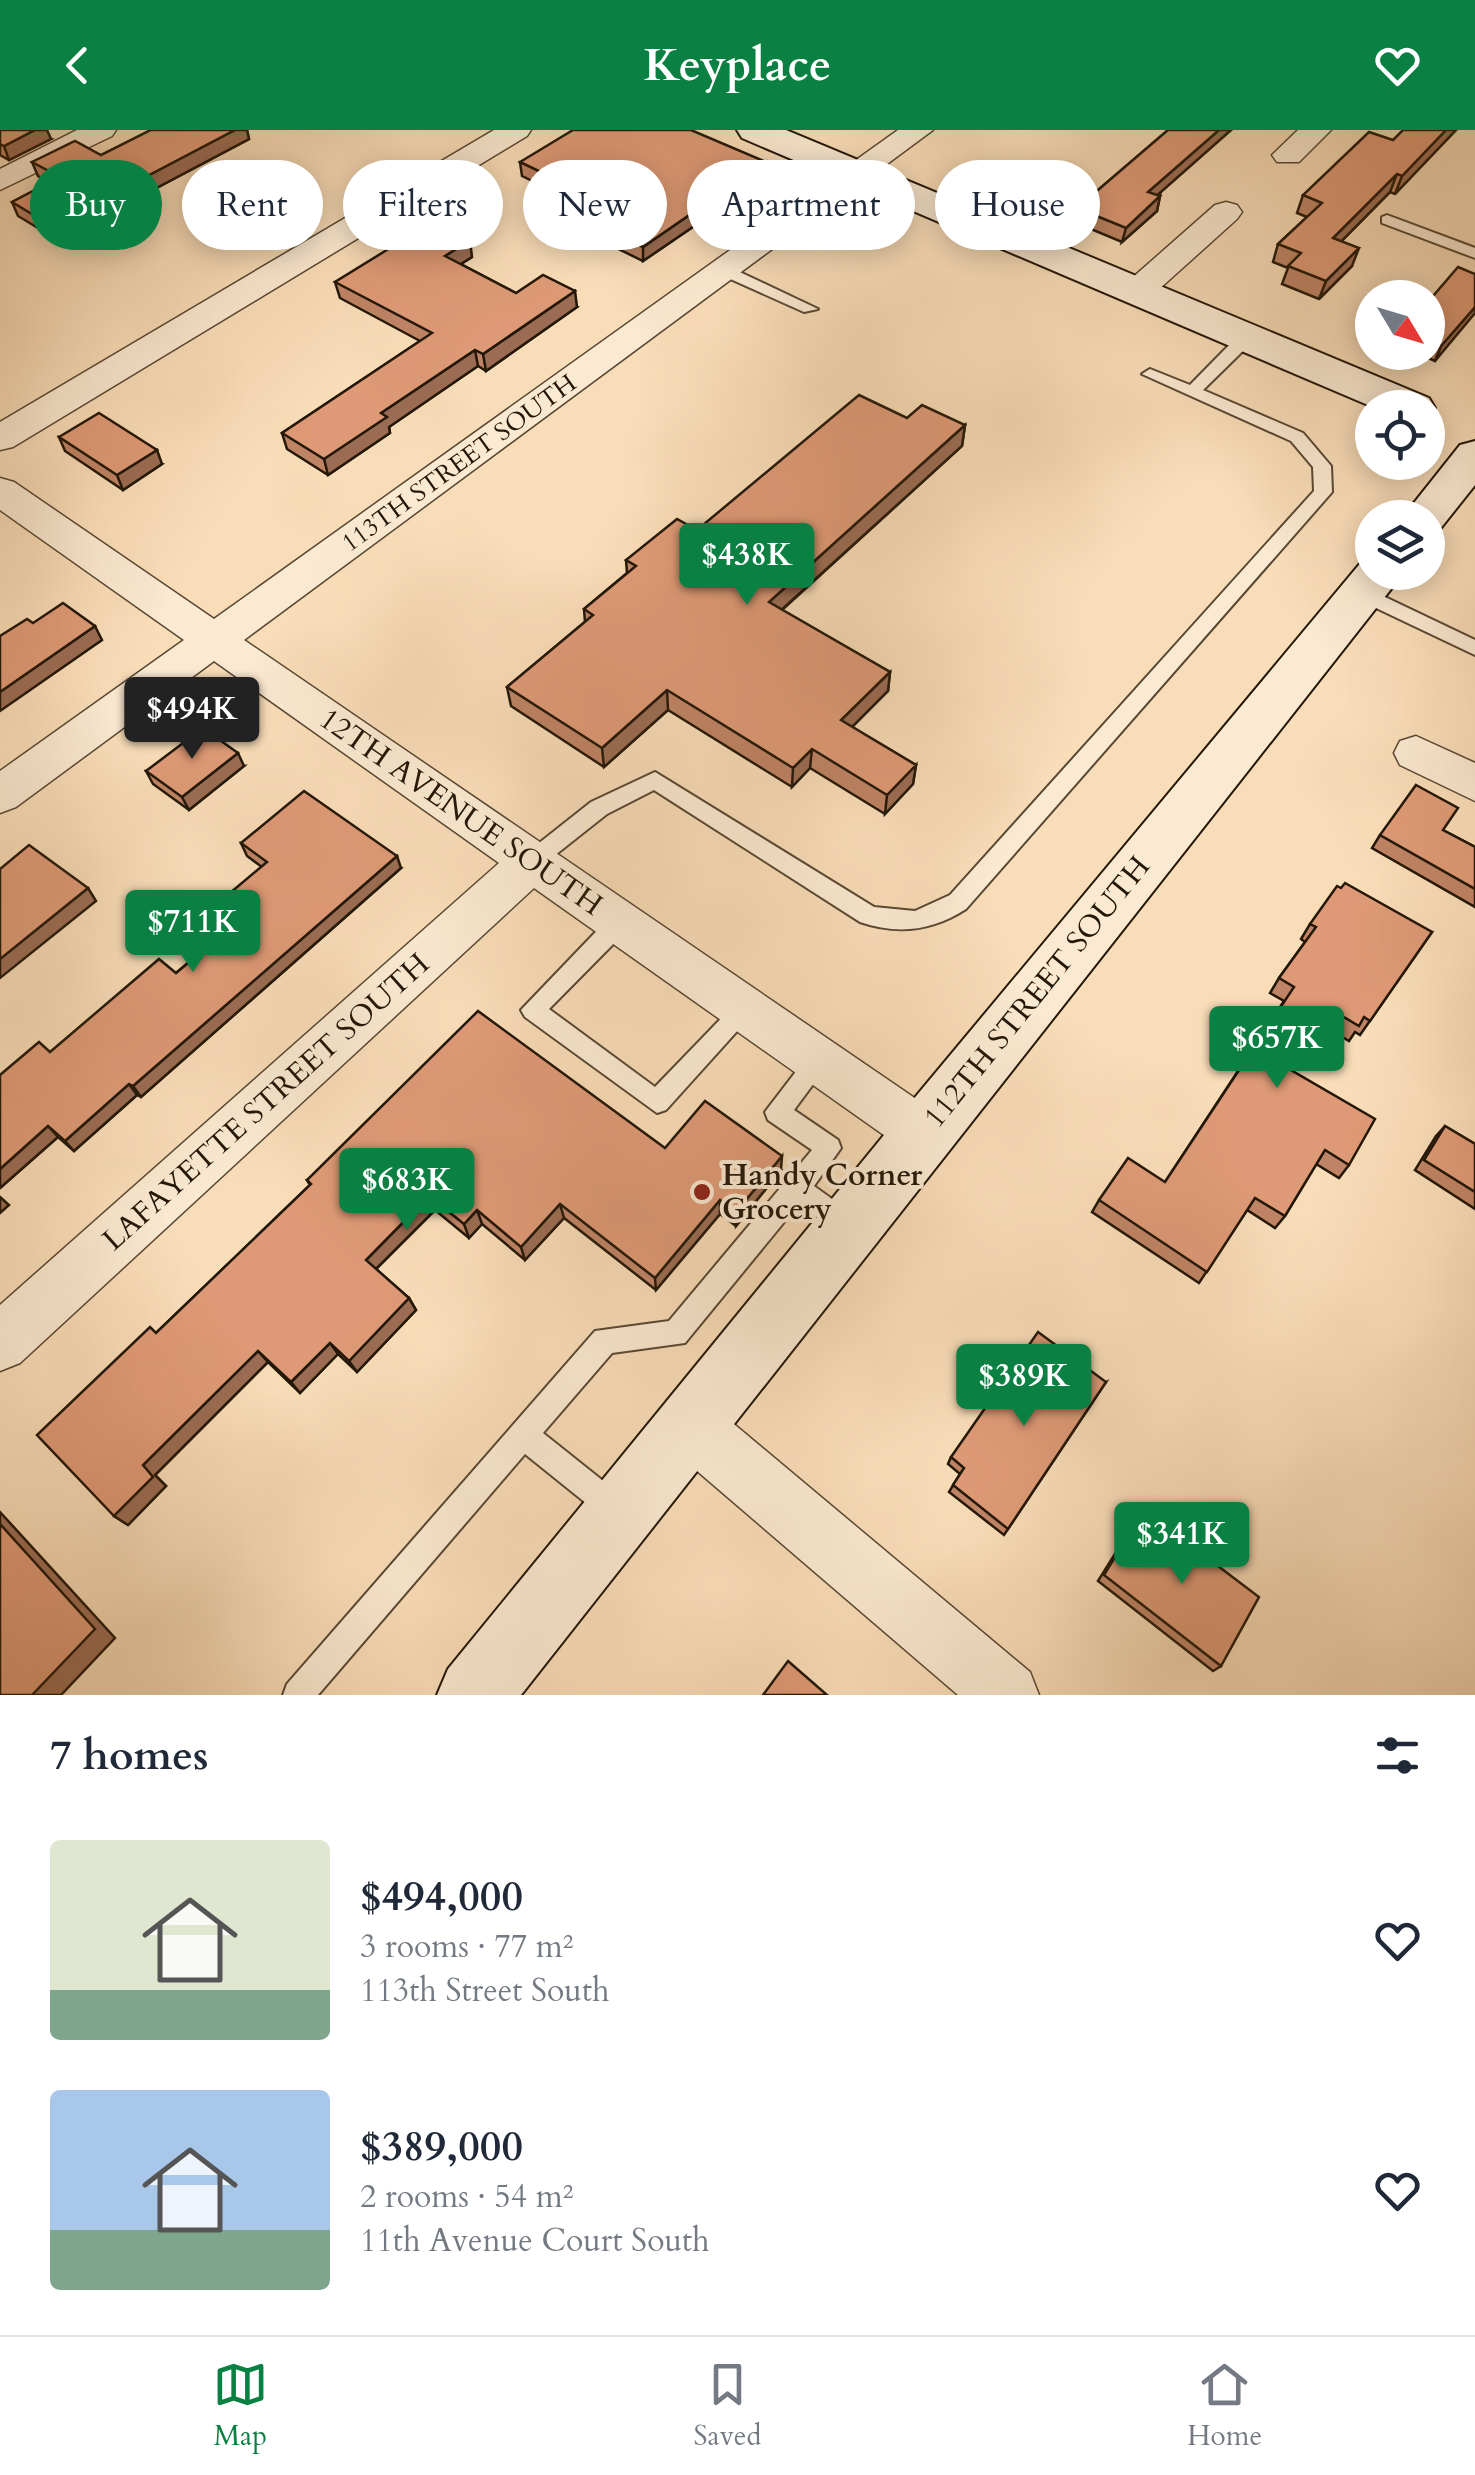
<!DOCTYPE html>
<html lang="en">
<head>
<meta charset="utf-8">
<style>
	:root { --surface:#fff; --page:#f6f6f7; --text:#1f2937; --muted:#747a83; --line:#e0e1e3; --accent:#0b8043 }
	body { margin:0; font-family:Cardo,serif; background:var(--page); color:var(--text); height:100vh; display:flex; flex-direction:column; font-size:38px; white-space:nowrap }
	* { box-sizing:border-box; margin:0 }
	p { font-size:32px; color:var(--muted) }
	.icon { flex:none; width:55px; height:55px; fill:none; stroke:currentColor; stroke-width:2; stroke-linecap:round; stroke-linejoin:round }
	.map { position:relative; height:1565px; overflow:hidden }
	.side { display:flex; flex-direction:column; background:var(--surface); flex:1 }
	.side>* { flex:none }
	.guide { position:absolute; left:30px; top:30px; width:1415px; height:90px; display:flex; gap:20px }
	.needle { width:65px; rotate:128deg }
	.tools { position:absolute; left:1355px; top:150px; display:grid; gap:20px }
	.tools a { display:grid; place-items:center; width:90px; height:90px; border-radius:50%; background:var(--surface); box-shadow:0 5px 25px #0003; font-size:50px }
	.price { position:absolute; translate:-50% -85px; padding:0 22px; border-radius:10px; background:var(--accent); color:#fff; font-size:32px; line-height:65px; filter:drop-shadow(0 2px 5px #0008) }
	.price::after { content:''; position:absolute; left:50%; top:60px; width:30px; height:22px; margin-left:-15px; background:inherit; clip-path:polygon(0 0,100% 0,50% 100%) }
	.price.on { background:#222; color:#fff }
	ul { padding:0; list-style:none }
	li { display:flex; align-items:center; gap:30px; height:250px; padding:0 50px }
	li span { display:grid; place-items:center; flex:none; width:280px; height:200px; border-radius:10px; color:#555 }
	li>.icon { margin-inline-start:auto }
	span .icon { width:120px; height:120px; fill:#fffc; stroke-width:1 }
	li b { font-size:42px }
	h2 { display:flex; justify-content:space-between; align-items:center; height:120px; padding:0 50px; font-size:42px }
	.chip { padding:0 35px; border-radius:45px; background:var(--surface); box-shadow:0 5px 25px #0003; font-size:35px; line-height:90px }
	.chip.on { background:var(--accent); color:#fff }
	header { display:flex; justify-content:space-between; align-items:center; height:130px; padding:0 50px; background:var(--accent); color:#fff; font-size:45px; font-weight:800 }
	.tabs { display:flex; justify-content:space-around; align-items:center; height:140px; border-top:2px solid var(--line); background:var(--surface); font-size:28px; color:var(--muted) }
	.tabs a { display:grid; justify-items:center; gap:5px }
	.tabs .on { color:var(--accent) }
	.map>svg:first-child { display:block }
</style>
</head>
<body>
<header><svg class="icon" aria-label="back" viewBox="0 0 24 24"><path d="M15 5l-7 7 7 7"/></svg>Keyplace<svg class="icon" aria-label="heart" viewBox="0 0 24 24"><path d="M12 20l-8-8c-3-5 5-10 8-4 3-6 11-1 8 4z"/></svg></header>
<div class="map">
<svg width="1475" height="1565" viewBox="0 0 1475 1565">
	<rect width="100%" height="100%" fill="#f9ddb8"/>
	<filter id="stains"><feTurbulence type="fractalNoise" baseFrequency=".002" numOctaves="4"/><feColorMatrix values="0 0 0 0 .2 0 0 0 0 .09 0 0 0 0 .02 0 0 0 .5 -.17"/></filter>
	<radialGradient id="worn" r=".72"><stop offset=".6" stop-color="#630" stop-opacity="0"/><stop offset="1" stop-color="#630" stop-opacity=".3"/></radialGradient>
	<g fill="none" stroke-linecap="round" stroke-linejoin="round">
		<defs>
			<g id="lane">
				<polygon points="1387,85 1475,118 1475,128 1382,93 1382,87"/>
				<polygon points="717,137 729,137 818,179 804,182 717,143"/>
				<path d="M1246,203L1254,208L1252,212L1203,260L1303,303L1331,336L1332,362L966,779C932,801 898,805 860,792L654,660L607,684L540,737H524L521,731L524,725L591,672L655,642L874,777L915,781L950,765L1314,361L1313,337L1291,311L1142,244L1150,239L1190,255L1240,204Z"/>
				<polygon points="1362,456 1475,510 1475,525 1355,468 1352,463 1355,458"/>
				<polygon points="620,783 628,785 631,792 628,799 549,879 655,957 737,872 745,869 753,872 757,879 666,980 657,983 525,887 521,880 612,785"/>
				<polygon points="819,919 827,922 831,930 794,980 838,1010 841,1018 814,1056 857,1087 861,1096 857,1105 848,1108 798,1075 685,1213 612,1223 543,1303 627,1370 631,1380 627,1390 617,1394 607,1390 525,1324 318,1565 283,1565 287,1554 595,1201 669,1191 812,1020 768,990 765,982 811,922"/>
			</g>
			<g id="street">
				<polygon points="77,0 116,0 112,6 0,60 0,39"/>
				<polygon points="494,0 531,0 527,6 13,317 0,320 0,292"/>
				<polygon points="898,0 933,0 244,510 941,986 949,1003 941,1020 923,1027 905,1020 534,758 20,1233 0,1241 0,1175 499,733 214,531 16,677 0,683 0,641 184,510 0,380 0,348 14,352 214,489"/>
				<polygon points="1298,0 1331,0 1299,32 1277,32 1272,25"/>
				<polygon points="1226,72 1237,75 1242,82 1237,89 1147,170 1123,170 1118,163 1123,156 1215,75"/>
				<polygon points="1416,606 1475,633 1475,671 1400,635 1394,623 1400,611"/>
				<polygon points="689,1266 710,1274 1030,1542 1039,1565 958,1565 668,1316 660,1295 668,1274"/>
			</g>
			<g id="secondary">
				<polygon points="737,0 786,0 1429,268 1435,278 1428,288 1428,278 1375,278 742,8"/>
				<polygon points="1475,311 1475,355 1440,399 1428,402 1428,388 1402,388 1460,315"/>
				<polygon points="1372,428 1372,442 1402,442 1395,454 521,1565 437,1565 448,1539 902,983 1363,430"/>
			</g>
		</defs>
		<use href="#lane" stroke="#584833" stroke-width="4"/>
		<use href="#street" stroke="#584833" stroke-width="3"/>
		<use href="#secondary" stroke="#231707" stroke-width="4"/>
		<use href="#lane" fill="#fbe9d1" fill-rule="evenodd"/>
		<use href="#street" fill="#fbe9d1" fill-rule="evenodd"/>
		<use href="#secondary" fill="#fbe9d1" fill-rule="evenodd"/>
	</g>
	<g fill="#bf8465" stroke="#231707" stroke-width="2.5">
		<polygon points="0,0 51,9 9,30 0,25"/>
		<polygon points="151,0 247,0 249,9 58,110 18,86 12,72 50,52 38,46 32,32 101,25"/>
		<polygon points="1168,0 1231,0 1157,65 1160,66 1157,81 1122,112 1074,92 1077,78"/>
		<polygon points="1456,0 1395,64 1390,62 1341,111 1352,136 1319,169 1282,154 1288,138 1273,132 1278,114 1307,87 1297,83 1303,65 1393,10"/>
		<polygon points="520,32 766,47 643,131 598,109 597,95 608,88 522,46"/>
		<polygon points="472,127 461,134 516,163 577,177 486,241 478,236 389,297 390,303 328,345 287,319 282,303 420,211 340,168 335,152"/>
		<polygon points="1475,144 1435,231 1415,222 1428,222 1428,172"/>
		<polygon points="907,288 965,295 962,316 782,480 890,542 888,561 852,597 916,635 913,654 885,684 810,638 792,657 668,580 604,637 511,576 507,557 585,492 584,479 627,443 626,430 697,400"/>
		<polygon points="59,307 162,334 123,360 65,321"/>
		<polygon points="244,636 189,680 153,654 146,641"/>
		<polygon points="1443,700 1475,717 1475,777 1372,718 1380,705"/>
		<polygon points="241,713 401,738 141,967 137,965 74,1021 58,1007 0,1058 50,922 176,843 234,794 224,786 217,774 262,737 247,726"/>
		<polygon points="1310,794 1432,802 1360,905 1355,902 1349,911 1321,894 1291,940 1349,1035 1339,1048 1316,1034 1285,1086 1275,1098 1247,1080 1199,1153 1092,1082 1099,1070 1165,1052 1284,871 1270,863 1279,848 1305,812 1301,809"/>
		<polygon points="1445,996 1475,1014 1475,1079 1415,1040 1436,1006"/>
		<polygon points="665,1018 781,1040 736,1096 720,1084 656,1160 564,1088 525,1130 482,1094 469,1108 435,1080 376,1139 409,1168 416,1180 357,1242 338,1224 300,1263 268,1232 155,1345 166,1356 128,1395 114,1386 156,1203 310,1055 307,1050"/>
		<polygon points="1106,1252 1004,1405 949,1362 960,1344 948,1334 951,1327"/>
		<polygon points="1144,1380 1221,1536 1213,1541 1098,1451 1138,1387"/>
	</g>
	<g fill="#9b6c53" stroke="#231707" stroke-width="2.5">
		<polygon points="35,0 47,0 51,9 9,30 4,16"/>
		<polygon points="235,0 247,0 249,9 58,110 52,96"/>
		<polygon points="1219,0 1231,0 1145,76 1148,62"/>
		<polygon points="1446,0 1456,0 1395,64 1402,46"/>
		<polygon points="766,32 766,47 643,131 643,117"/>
		<polygon points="1397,44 1390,62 1327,126 1333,108"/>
		<polygon points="1160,66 1157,81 1122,112 1126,98"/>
		<polygon points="470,110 472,127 448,142 445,126"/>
		<polygon points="1359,118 1352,136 1319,169 1326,151"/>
		<polygon points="575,161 577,177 486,241 483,224"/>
		<polygon points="1475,177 1475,183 1435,231 1441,216"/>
		<polygon points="475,220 478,236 389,297 390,303 328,345 324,329 381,283"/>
		<polygon points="965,295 962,316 768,492 769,472"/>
		<polygon points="157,320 162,334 123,360 117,345"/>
		<polygon points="95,496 102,510 0,581 0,562"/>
		<polygon points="890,542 888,561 839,610 841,590"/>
		<polygon points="667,560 668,580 604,637 602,618"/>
		<polygon points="812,619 810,638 792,657 793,638"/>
		<polygon points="238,623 244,636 189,680 182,667"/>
		<polygon points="916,635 913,654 885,684 887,665"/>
		<polygon points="397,726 401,738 141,967 133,956"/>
		<polygon points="88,758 96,771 0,848 0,829"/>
		<polygon points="129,954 137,965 74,1021 65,1011"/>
		<polygon points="48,996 58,1007 0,1058 0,1039"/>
		<polygon points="782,1026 781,1040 736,1096 736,1082"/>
		<polygon points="429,1066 435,1080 373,1142 366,1130"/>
		<polygon points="0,1067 9,1075 0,1083"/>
		<polygon points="720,1070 720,1084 656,1160 655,1148"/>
		<polygon points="560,1074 564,1088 525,1130 521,1117"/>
		<polygon points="477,1080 482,1094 469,1108 464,1094"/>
		<polygon points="409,1168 416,1180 357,1242 349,1231"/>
		<polygon points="330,1213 338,1224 300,1263 291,1252"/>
		<polygon points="258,1221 268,1232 155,1345 166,1356 128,1395 114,1386 143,1335"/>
		<polygon points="0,1382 115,1508 61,1565 32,1565 0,1394"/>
	</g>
	<g fill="#de9a76" stroke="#231707" stroke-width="2.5">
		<polygon points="0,0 35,0 4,16 0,14"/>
		<polygon points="151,0 235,0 52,96 12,72 60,47 32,32 75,11 101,25"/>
		<polygon points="573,0 691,0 766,32 643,117 597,95 620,80 520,32"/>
		<polygon points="1168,0 1219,0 1148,62 1160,66 1126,98 1077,78"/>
		<polygon points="1403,0 1446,0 1402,46 1397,44 1333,108 1359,118 1326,151 1288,136 1301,123 1278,114 1322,73 1303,65 1369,2 1393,10"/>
		<polygon points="432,92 470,110 445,126 516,163 543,145 575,161 483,224 475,220 381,283 387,287 324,329 282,303 432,203 335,152"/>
		<polygon points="1458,137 1475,144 1475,177 1441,216 1428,211 1428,172"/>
		<polygon points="859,265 907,288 922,275 965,295 769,472 890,542 841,590 916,635 887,665 812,619 793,638 667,560 602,618 507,557 593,485 584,479 636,436 626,430 677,389 697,400"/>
		<polygon points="99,283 157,320 117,345 59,307"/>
		<polygon points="63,473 95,496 0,562 0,506 27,489 33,493"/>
		<polygon points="203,598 238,623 182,667 146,641"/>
		<polygon points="1416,655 1458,678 1443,700 1475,717 1475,759 1380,705"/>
		<polygon points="304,661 397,726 133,956 129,954 65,1011 48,996 0,1039 0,945 39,912 50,922 159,829 176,843 238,791 217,774 267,732 241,713"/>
		<polygon points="29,715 88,758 0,829 0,739"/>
		<polygon points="1345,753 1432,802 1370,891 1364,887 1359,896 1330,879 1291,940 1375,989 1349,1035 1325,1020 1285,1086 1255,1068 1207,1142 1099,1070 1128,1028 1165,1052 1294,857 1279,848 1316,797 1310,794 1337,756 1341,758"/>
		<polygon points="478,881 665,1018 705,971 782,1026 736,1082 720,1070 655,1148 560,1074 521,1117 477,1080 464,1094 429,1066 366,1130 409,1168 349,1231 330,1213 291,1252 258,1221 143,1335 153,1347 114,1386 37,1305 150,1197 156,1203 311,1054 307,1050"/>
		<polygon points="1445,996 1475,1014 1475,1062 1424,1030"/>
		<polygon points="1038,1202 1106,1252 1008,1399 953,1355 964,1338 951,1327"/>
		<polygon points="1144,1380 1259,1467 1221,1536 1104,1445"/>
		<polygon points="0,1394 95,1499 32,1565 0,1565"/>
		<polygon points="788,1531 827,1565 763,1565"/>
	</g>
	<circle fill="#8f2418" stroke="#fbe9d1" stroke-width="4" cx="702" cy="1062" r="10"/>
	<g text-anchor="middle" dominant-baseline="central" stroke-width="8" stroke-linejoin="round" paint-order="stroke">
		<g font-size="25" fill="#231707" stroke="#fbe9d1">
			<text transform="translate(459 333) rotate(-36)">113TH STREET SOUTH</text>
		</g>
		<g font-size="30" fill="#231707" stroke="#fbe9d1">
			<text transform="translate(461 682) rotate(35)">12TH AVENUE SOUTH</text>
			<text transform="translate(1037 862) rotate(-51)">112TH STREET SOUTH</text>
			<text transform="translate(266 972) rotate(-42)">LAFAYETTE STREET SOUTH</text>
		</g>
		<g font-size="30" font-weight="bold" fill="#231707" stroke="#fbe9d1" text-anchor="start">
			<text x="722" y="1045">Handy Corner<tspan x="722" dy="34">Grocery</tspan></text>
		</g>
	</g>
	<rect width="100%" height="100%" filter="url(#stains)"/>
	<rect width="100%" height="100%" fill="url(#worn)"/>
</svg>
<div class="tools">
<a><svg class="needle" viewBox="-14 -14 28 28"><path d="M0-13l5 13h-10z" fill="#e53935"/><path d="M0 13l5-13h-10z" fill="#747a83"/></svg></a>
<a><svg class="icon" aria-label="locate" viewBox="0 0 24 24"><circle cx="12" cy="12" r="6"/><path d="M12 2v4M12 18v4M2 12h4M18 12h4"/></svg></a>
<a><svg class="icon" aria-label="layers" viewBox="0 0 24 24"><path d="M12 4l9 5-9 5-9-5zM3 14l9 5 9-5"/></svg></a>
</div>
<b class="price" style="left:747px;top:478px">$438K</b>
<b class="price on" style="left:192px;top:632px">$494K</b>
<b class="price" style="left:193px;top:845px">$711K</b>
<b class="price" style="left:1277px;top:961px">$657K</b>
<b class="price" style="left:407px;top:1103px">$683K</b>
<b class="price" style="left:1024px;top:1299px">$389K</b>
<b class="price" style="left:1182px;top:1457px">$341K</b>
<div class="guide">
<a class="chip on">Buy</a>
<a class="chip">Rent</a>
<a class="chip">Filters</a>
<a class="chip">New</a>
<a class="chip">Apartment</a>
<a class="chip">House</a>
</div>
</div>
<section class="side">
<h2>7 homes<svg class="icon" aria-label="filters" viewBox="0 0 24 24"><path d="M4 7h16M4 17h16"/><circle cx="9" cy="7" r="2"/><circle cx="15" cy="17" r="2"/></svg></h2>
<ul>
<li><span style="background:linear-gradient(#dfe7d0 75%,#7fa58c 0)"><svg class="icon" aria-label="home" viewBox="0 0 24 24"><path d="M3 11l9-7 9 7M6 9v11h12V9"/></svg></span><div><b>$494,000</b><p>3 rooms · 77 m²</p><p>113th Street South</p></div><svg class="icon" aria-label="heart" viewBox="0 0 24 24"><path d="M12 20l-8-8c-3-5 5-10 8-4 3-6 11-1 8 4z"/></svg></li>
<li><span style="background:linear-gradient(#a9c7e8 70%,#7fa58c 0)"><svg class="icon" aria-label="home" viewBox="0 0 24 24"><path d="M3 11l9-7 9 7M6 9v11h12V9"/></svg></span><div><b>$389,000</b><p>2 rooms · 54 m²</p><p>11th Avenue Court South</p></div><svg class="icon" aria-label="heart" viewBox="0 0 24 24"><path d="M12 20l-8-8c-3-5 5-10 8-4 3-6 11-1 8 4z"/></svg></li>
</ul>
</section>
<nav class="tabs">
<a class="on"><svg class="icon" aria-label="map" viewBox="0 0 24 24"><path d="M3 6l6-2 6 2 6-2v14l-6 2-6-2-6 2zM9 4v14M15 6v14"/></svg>Map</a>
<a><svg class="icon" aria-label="saved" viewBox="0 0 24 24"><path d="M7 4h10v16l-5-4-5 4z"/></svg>Saved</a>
<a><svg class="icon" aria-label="home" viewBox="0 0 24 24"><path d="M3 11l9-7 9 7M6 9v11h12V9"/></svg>Home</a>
</nav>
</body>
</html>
